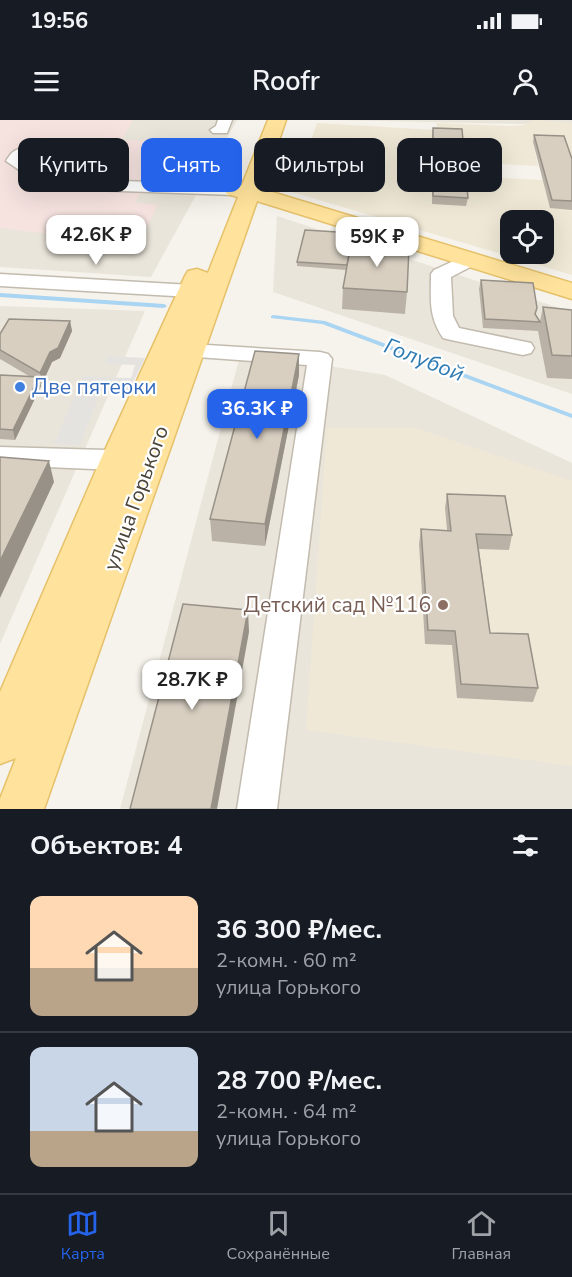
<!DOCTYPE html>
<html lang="ru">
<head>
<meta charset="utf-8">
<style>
	:root { --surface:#171b24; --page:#20242c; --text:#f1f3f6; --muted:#9ea1a6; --line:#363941; --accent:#2563eb }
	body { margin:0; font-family:"Nunito Sans",sans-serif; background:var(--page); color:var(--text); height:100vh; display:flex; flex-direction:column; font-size:22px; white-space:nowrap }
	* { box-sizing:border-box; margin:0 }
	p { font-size:20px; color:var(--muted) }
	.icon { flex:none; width:33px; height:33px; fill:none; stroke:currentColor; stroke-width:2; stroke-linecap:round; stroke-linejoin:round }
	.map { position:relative; height:689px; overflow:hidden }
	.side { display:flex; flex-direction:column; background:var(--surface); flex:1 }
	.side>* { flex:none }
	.hud { position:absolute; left:18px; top:18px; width:537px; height:54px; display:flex; gap:12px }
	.tools { position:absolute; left:500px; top:90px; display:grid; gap:12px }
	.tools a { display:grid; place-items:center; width:54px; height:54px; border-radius:12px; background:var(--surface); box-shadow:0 6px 24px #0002; font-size:30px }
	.price { position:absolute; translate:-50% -51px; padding:0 14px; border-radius:12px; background:#fff; color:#222; font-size:20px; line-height:39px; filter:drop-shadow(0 2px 3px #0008) }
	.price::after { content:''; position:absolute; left:50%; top:36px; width:18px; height:14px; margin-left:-9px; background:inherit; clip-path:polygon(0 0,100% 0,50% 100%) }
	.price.active { background:var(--accent); color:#fff }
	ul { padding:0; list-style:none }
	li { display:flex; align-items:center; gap:18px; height:150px; padding:0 30px }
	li+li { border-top:2px solid var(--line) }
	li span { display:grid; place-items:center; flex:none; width:168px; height:120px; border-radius:12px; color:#555 }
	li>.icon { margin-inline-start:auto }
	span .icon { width:72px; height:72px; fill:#fffc; stroke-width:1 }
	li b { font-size:26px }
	h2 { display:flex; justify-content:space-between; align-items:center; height:72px; padding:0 30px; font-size:26px }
	.tag { padding:0 21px; border-radius:12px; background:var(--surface); box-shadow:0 6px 24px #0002; font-size:21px; line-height:54px }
	.tag.active { background:var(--accent); color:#fff }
	.status { display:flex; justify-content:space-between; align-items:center; height:42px; padding:0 30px; background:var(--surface); direction:ltr }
	.status svg { height:16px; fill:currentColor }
	header { display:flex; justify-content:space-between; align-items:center; height:78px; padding:0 30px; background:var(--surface); font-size:27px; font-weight:600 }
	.menu { display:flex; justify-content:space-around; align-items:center; height:84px; border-top:2px solid var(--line); background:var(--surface); font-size:16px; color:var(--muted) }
	.menu a { display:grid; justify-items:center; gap:3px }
	.menu .active { color:var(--accent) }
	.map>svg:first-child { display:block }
</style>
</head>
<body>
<div class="status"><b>19:56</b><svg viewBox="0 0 49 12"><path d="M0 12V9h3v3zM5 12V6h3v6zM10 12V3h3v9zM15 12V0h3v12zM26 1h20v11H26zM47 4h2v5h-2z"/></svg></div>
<header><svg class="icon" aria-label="menu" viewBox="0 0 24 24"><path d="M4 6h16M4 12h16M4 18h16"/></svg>Roofr<svg class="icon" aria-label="person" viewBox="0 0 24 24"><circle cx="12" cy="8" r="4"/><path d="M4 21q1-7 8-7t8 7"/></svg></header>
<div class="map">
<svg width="572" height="689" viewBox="0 0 572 689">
	<rect width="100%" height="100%" fill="#f6f3ec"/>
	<g fill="#eae5da">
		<polygon points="0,0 237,0 151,157 0,147"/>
		<polygon points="334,0 572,0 572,5"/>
		<polygon points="277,96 572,192 572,274 273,172"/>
		<polygon points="0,186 145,191 0,524"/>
		<polygon points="241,232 385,255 572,343 572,689 120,689"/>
	</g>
	<g fill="#efe8d6" fill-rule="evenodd">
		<path d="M533,0L572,3V53L533,22L538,46L462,42L464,56L543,60L572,90V155L292,72L317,3L436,10L437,3L511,6L524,5ZM510,100H543V134H510Z"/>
		<polygon points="327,308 415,308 572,361 572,646 306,610"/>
	</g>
	<polygon fill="#f6e3e0" points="0,0 133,0 122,20 170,22 135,83 158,85 141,118 41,113 0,108"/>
	<polygon fill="#e5e3e0" points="108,236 145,238 129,271 102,268 80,325 54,324 83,256 131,258 135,245 105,244"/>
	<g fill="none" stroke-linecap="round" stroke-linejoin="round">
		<g fill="#a9d4f2" fill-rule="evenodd">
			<polygon points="0,173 164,184 167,186 164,188 0,177"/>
			<polygon points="273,195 325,201 572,294 572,298 322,204 271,198 271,196"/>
		</g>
		<defs>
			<g id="minor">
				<polygon points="218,0 232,0 227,13 213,13 210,10 216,6"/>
				<path d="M19,29L27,34L23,39L67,59L234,65L240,66L243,70L240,74L234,75L65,69L28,56L6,41C10,35 12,31 19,29Z"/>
				<path d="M471,133L478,135L481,139L478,143L451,157L453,196L459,208L531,223L534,228L531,233L523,235L451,220L443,218C428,196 431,179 431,154L434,150Z"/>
				<polygon points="0,154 191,165 198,167 201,171 198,175 191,177 0,166"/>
				<polygon points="191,224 320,232 328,234 332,239 277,689 237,689 307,245 183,236 180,231 183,226"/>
				<polygon points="0,327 106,330 126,335 129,341 126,347 116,350 0,345"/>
			</g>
			<polygon id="major" points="268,0 286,0 262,69 572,163 572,179 257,81 44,689 0,689 0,679 16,638 0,644 0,572 100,341 185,156 188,151 197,149 208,153 238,77 227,74 224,70 227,66 242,65"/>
		</defs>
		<use href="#minor" stroke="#c2bbae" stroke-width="3"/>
		<use href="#major" stroke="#e6c16a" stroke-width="3"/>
		<use href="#minor" fill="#fff" fill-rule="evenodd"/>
		<use href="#major" fill="#ffe39c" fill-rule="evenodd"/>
	</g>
	<g fill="#bab2a6">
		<polygon points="433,8 468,78 466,86 432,84 432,16"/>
		<polygon points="534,15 572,39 572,90 550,88 533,22"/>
		<polygon points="353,124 407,172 405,194 342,189 343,168 346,150 297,146 297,142"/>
		<polygon points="481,160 536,195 540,201 543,187 572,190 572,259 547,258 538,211 483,208 479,169"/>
		<polygon points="70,201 72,211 60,238 52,242 42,264 40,262 41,266 15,320 0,319 0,255 29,256 0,239 0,214"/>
		<polygon points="299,255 265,426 212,421 210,399"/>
		<polygon points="447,374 512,415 509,430 479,429 490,513 538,568 533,582 457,578 452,525 425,524 419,424 421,409 447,410 445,388"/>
	</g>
	<g fill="#979187">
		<polygon points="70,201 72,211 60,238 52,242 42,264 40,253 50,232"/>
		<polygon points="299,234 299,255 265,426 265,404"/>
		<polygon points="39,257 41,266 15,320 13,310"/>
		<polygon points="49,341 54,362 0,478 0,441"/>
		<polygon points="248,490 249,512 217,689 211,689"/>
	</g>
	<g fill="#d8cfc1" stroke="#979187" stroke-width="1.5">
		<polygon points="433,8 462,9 468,78 433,76"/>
		<polygon points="534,15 564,16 572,39 572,81 552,80"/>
		<polygon points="305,110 354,113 352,124 351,124 347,145 297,142"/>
		<polygon points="351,124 409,128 407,172 343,168"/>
		<polygon points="481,160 533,163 537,188 535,194 540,202 485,199"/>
		<polygon points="543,187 572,190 572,236 552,235"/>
		<polygon points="9,199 70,201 58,228 50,232 40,253 0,230 0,214"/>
		<polygon points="255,231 299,234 265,404 210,399"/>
		<polygon points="0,255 39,257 13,310 0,309"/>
		<polygon points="0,337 49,341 0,441"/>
		<polygon points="447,374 505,376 512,415 476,414 490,513 528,514 538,568 461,564 455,511 428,510 421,409 451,411"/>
		<polygon points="183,484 248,490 211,689 130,689"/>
	</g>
	<circle fill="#3f7fe0" stroke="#fff" stroke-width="2" cx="20" cy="267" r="6"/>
	<circle fill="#8d6e63" stroke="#fff" stroke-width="2" cx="443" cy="485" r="6"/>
	<g text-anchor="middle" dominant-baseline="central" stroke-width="4.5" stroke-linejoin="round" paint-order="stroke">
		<g font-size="21" fill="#366cbe" stroke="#fff" text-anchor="start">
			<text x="32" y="267">Две пятерки</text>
		</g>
		<g font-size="21" fill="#4b4439" stroke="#fff">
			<text transform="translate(136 378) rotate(-70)">улица Горького</text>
		</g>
		<g font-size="21" fill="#785e54" stroke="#fff" text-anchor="end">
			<text x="431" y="485">Детский сад №116</text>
		</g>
		<g font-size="22" font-style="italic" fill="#2e7ab2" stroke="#fff">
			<text transform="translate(424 240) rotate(21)">Голубой</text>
		</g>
	</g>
</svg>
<div class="tools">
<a><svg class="icon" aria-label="locate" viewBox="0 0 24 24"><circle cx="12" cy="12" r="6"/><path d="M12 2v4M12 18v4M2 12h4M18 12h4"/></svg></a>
</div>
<b class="price" style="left:96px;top:146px">42.6K ₽</b>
<b class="price" style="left:377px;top:148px">59K ₽</b>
<b class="price active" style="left:257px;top:320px">36.3K ₽</b>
<b class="price" style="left:192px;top:591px">28.7K ₽</b>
<div class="hud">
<a class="tag">Купить</a>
<a class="tag active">Снять</a>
<a class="tag">Фильтры</a>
<a class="tag">Новое</a>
</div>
</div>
<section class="side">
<h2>Объектов: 4<svg class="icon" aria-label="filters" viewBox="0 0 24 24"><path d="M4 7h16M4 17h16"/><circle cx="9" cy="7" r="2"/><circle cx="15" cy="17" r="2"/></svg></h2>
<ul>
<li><span style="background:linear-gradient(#ffd9b3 60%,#b9a48a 0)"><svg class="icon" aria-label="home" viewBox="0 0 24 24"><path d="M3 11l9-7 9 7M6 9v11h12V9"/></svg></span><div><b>36 300 ₽/мес.</b><p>2-комн. · 60 m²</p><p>улица Горького</p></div></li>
<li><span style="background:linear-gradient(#c9d6e8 70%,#b9a48a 0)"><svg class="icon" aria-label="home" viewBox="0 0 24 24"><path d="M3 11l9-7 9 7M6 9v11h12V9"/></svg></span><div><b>28 700 ₽/мес.</b><p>2-комн. · 64 m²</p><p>улица Горького</p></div></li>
</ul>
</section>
<nav class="menu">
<a class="active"><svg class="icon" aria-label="map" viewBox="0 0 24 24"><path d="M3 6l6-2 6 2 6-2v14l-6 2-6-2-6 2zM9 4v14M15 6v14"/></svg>Карта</a>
<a><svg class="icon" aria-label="saved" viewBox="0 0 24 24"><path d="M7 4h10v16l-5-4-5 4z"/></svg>Сохранённые</a>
<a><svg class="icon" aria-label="home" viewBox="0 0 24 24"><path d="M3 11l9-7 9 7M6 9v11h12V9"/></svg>Главная</a>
</nav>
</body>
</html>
